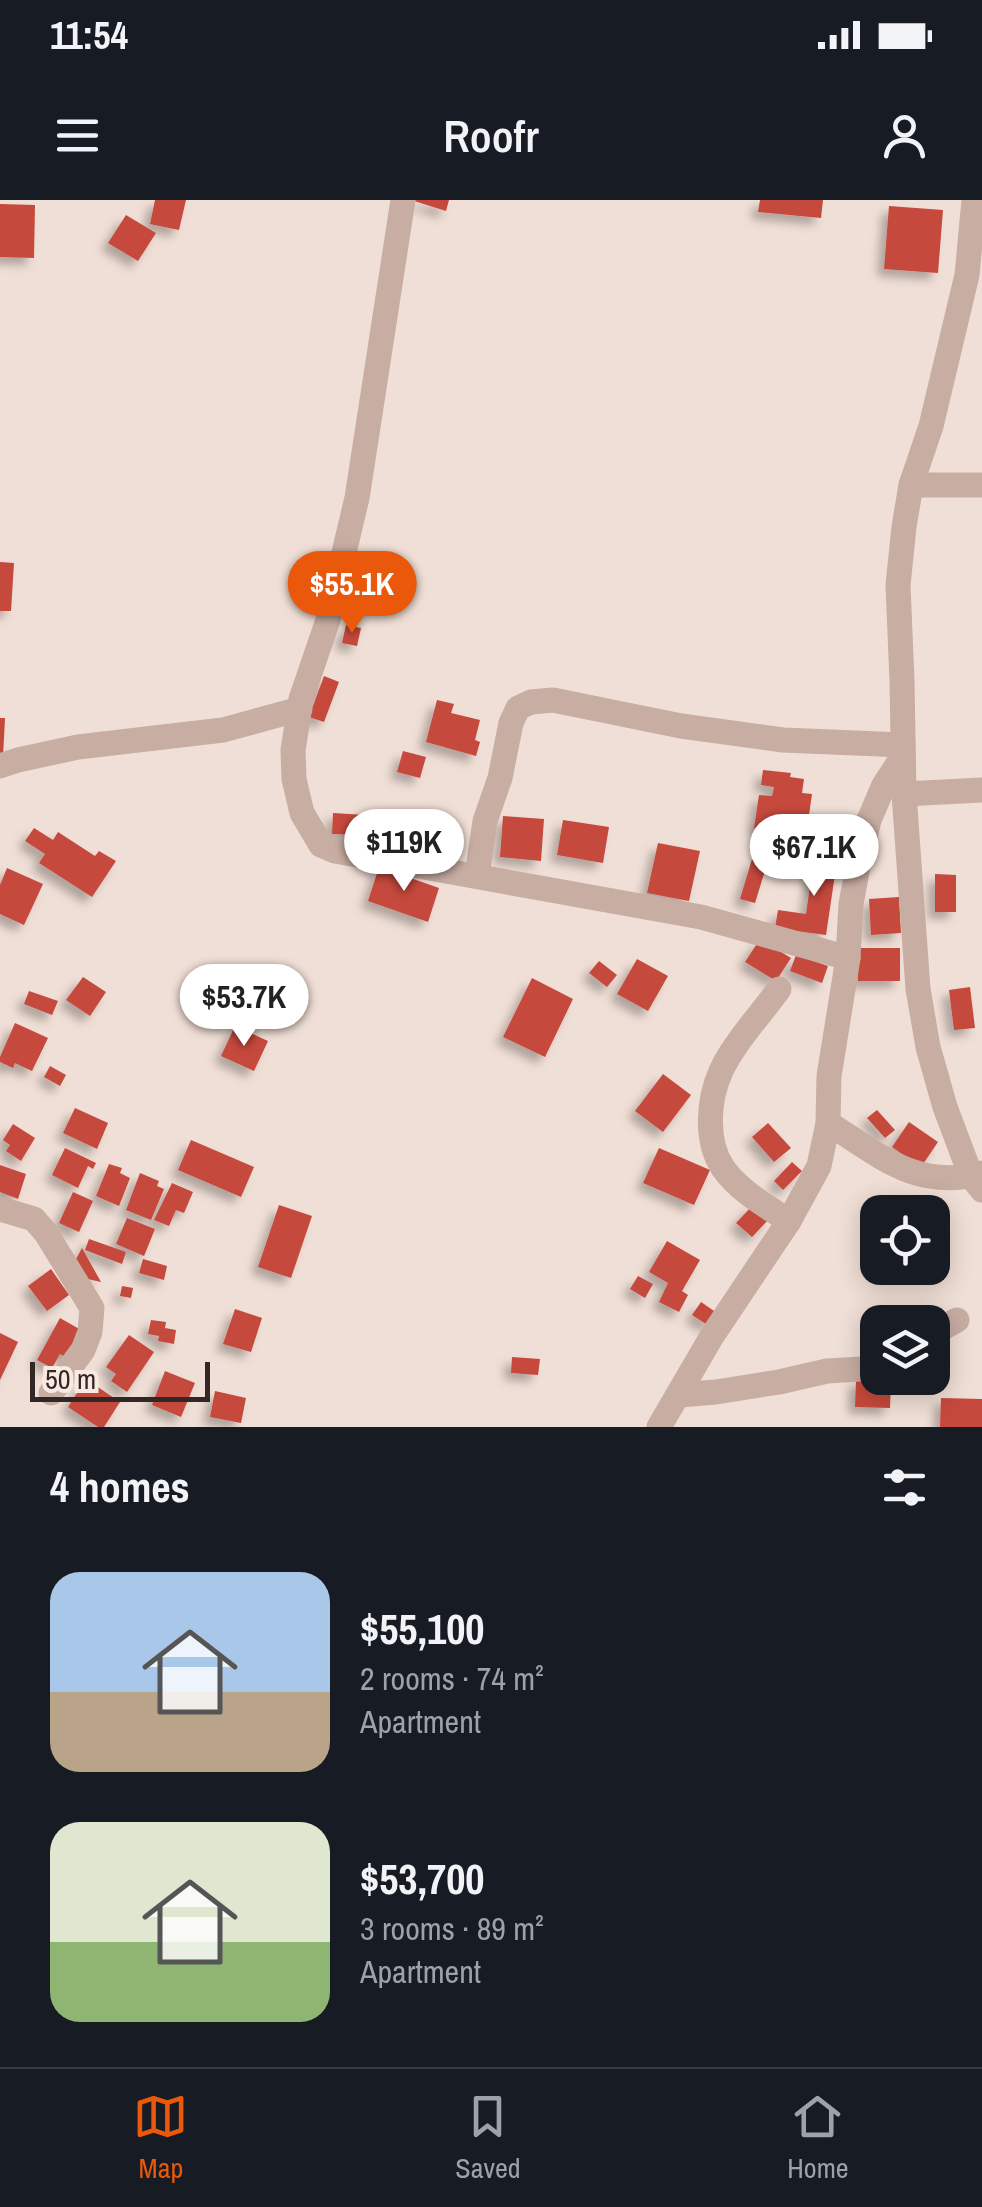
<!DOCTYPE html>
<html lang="en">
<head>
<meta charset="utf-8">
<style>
	:root { --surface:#171b24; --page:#20242c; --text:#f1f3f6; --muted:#9ea1a6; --line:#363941; --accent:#ea580c }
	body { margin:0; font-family:"Archivo Narrow",sans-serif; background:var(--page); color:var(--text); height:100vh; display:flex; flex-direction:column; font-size:38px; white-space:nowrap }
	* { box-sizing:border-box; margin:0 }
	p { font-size:32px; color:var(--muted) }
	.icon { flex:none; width:55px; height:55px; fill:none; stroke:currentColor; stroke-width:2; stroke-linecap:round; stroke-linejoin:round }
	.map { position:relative; height:1227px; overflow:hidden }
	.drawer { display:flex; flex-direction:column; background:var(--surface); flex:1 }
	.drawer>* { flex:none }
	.tools { position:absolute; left:860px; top:995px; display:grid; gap:20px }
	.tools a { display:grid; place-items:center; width:90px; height:90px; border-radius:20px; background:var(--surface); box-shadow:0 5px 25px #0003; font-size:50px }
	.scale { position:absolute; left:30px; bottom:25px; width:180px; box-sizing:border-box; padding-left:10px; border:5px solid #332725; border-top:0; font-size:28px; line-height:35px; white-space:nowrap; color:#332725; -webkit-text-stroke:8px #f8eae2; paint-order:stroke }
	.price { position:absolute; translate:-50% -85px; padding:0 22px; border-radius:35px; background:#fff; color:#222; font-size:32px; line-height:65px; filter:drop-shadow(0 2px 5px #0008) }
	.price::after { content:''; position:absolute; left:50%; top:60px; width:30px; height:22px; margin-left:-15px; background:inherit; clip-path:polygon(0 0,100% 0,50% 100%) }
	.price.current { background:var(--accent); color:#fff }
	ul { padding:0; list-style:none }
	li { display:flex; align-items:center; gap:30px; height:250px; padding:0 50px }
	li span { display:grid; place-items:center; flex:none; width:280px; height:200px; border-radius:30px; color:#555 }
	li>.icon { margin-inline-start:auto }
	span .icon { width:120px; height:120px; fill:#fffc; stroke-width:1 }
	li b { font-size:42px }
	h2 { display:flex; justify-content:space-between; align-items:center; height:120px; padding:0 50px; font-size:42px }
	.status { display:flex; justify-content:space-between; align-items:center; height:70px; padding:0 50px; background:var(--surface); direction:ltr }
	.status svg { height:28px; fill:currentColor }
	header { display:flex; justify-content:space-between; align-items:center; height:130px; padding:0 50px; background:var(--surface); font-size:45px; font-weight:600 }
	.tab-bar { display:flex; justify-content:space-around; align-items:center; height:140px; border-top:2px solid var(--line); background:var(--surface); font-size:28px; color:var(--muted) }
	.tab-bar a { display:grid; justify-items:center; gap:5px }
	.tab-bar .current { color:var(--accent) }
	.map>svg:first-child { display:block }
</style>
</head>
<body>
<div class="status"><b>11:54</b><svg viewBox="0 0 49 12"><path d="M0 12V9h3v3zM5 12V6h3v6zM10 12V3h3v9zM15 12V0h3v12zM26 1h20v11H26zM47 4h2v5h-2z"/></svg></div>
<header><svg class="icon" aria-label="menu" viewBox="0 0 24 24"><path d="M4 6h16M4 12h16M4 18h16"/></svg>Roofr<svg class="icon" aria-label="person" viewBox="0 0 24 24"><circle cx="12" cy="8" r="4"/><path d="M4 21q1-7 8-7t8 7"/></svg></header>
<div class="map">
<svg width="982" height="1227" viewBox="0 0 982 1227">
	<defs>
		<filter id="shadow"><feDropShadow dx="-7" dy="7" stdDeviation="5" flood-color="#0004"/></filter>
	</defs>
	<rect width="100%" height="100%" fill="#f0dfd6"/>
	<g fill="#c6483e" filter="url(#shadow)">
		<polygon points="155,0 186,0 179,30 150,24"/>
		<polygon points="411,0 449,0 446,11"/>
		<polygon points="760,0 823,0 821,18 758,12"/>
		<polygon points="0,4 35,5 34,58 0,57"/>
		<polygon points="889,6 943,10 938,73 884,69"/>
		<polygon points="126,15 156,33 138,61 108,43"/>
		<polygon points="0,362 14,363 11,411 0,411"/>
		<polygon points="346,425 361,428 357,446 342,443"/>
		<polygon points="324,476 339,482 324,522 309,517"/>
		<polygon points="437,500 454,504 451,513 480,520 475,540 480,542 476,556 426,542"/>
		<polygon points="0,518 5,518 3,557 0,557"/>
		<polygon points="403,551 426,557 420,578 397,572"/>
		<polygon points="763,570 791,573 790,577 804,579 802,593 812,594 809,615 801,614 796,645 773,641 774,630 754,628 759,595 772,596 774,587 761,585"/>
		<polygon points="333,613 365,615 364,635 332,634"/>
		<polygon points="503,616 544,619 541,661 500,657"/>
		<polygon points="563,620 609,627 603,663 557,655"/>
		<polygon points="34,628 53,640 58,632 95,656 99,651 116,661 92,697 39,663 45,654 25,641"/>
		<polygon points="658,643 700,651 689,701 647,693"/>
		<polygon points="815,651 838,654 826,735 775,728 778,710 806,714"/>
		<polygon points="752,659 767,664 755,703 740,699"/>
		<polygon points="379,667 439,688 428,722 368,701"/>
		<polygon points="7,668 43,684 24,725 0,714 0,685"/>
		<polygon points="935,674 956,675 956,712 935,712"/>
		<polygon points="899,697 901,733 871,735 869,699"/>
		<polygon points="760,739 791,758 776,781 745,762"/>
		<rect x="858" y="748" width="42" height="33"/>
		<polygon points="796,755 828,766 822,783 790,771"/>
		<polygon points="637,759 668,776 648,811 617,794"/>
		<polygon points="599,761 617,775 607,787 589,773"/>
		<polygon points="83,777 106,792 90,816 66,800"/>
		<polygon points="532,778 573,799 545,857 503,837"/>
		<polygon points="970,787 975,828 954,830 949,790"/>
		<polygon points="29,791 58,801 52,815 24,804"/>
		<polygon points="15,823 48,838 32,871 15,863 13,868 0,862 0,857"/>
		<polygon points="235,826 268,841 254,871 221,856"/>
		<polygon points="50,866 66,875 60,886 44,877"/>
		<polygon points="663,874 691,895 663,932 635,911"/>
		<polygon points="75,908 108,923 97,949 63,933"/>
		<polygon points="877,910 895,930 885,938 867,918"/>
		<polygon points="909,922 938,942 921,967 892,947"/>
		<polygon points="768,923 791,948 774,962 752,937"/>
		<polygon points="13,924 35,938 21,961 6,951 10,945 3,940"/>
		<polygon points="191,940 254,967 241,997 178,970"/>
		<polygon points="65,948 96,963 93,969 88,966 78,988 52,975"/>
		<polygon points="659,948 710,970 694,1005 643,983"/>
		<polygon points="792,962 802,971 783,990 774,981"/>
		<polygon points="109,964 122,968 120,973 130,978 119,1006 96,996"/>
		<polygon points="0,965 26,974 18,999 0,992"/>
		<polygon points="140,973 159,981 157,986 164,989 151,1020 126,1010"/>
		<polygon points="172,983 193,992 184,1013 176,1010 169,1026 154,1020"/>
		<polygon points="73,992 93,1001 79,1032 59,1023"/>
		<polygon points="754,1004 770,1018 752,1037 736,1023"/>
		<polygon points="279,1005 312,1016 291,1078 258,1067"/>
		<polygon points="127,1018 155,1029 144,1056 116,1044"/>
		<polygon points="89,1039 126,1052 122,1064 85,1050"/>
		<polygon points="667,1041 700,1060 682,1091 688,1095 679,1112 659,1102 668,1083 649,1072"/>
		<polygon points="82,1048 101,1082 83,1078 75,1061"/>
		<polygon points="143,1059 167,1066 164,1080 139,1073"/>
		<polygon points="51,1069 69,1095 47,1111 28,1086"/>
		<polygon points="638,1076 653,1084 645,1098 630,1089"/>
		<polygon points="122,1086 133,1088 131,1098 120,1096"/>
		<polygon points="701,1102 717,1113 709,1126 692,1115"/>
		<polygon points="235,1109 262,1118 251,1152 223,1144"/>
		<polygon points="60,1118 88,1134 72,1161 60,1154 52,1168 37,1160"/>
		<polygon points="151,1120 166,1122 165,1128 176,1130 174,1144 158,1141 159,1136 148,1134"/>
		<polygon points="0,1133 18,1142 0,1180"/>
		<polygon points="129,1135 154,1152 127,1192 111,1181 116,1174 106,1167"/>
		<polygon points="512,1157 540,1159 538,1175 511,1173"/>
		<polygon points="165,1171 195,1183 181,1217 152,1205"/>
		<polygon points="86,1179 120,1202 104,1227 98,1227 68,1207"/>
		<polygon points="856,1180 891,1181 890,1208 855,1207"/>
		<polygon points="215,1191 246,1198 241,1223 210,1217"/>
		<polygon points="941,1198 982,1199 982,1227 940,1227"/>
	</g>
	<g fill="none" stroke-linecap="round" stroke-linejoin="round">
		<g stroke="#c8ada2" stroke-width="25">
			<polyline points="403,0 357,298 328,420 301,499 293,550 294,579 302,613 321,645 335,651 701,717 848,758"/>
			<polyline points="974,0 967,75 931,226 911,285 904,327 898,385 902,481 904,594 918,789 928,847 945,907 971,976 982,990"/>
			<polyline points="911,285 982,285"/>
			<polyline points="0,566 18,560 78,547 223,530 300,509"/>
			<polyline points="904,594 982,590"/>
			<polyline points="477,676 485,621 500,578 511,523 518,508 531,502 553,500 681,526 783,540 903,545"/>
			<path d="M779,789C762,813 733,844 721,871C708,900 705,941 723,968C739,991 766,1006 789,1021"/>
			<path d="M828,923C879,955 917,991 982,973"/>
			<polyline points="0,1009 34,1019 46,1033 92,1108 90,1132 83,1150 51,1193"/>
			<polyline points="932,1134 957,1120"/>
			<polyline points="679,1195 716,1192 779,1182 827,1171 878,1168"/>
			<polyline points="659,1227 712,1136 789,1021 819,966 828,923 829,876 848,758 851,704 858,666 869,620 884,585 903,556"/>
		</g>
	</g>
</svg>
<div class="tools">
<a><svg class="icon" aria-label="locate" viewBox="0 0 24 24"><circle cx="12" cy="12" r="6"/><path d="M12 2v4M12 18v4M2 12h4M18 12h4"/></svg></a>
<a><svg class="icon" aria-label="layers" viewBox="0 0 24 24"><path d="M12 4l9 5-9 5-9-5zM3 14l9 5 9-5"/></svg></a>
</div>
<div class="scale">50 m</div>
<b class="price current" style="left:352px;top:436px">$55.1K</b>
<b class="price" style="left:404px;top:694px">$119K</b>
<b class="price" style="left:814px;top:699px">$67.1K</b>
<b class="price" style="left:244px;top:849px">$53.7K</b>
</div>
<section class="drawer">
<h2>4 homes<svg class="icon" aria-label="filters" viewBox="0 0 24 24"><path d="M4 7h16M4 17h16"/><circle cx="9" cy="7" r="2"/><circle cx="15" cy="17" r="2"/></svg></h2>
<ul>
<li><span style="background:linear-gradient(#a9c7e8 60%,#b9a48a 0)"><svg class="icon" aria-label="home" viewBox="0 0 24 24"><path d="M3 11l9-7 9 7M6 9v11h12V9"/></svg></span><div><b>$55,100</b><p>2 rooms · 74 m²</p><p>Apartment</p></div></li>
<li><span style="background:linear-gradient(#dfe7d0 60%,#8fb573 0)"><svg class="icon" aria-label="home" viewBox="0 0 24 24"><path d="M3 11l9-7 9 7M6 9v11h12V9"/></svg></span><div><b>$53,700</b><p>3 rooms · 89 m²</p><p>Apartment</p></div></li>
</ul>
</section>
<nav class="tab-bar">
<a class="current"><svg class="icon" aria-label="map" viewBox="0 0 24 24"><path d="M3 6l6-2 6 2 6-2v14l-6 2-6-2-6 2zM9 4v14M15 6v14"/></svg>Map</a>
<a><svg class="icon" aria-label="saved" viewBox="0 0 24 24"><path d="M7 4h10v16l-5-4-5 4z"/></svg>Saved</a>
<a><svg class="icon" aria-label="home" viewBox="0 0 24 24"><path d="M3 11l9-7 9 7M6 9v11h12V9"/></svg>Home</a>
</nav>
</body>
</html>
